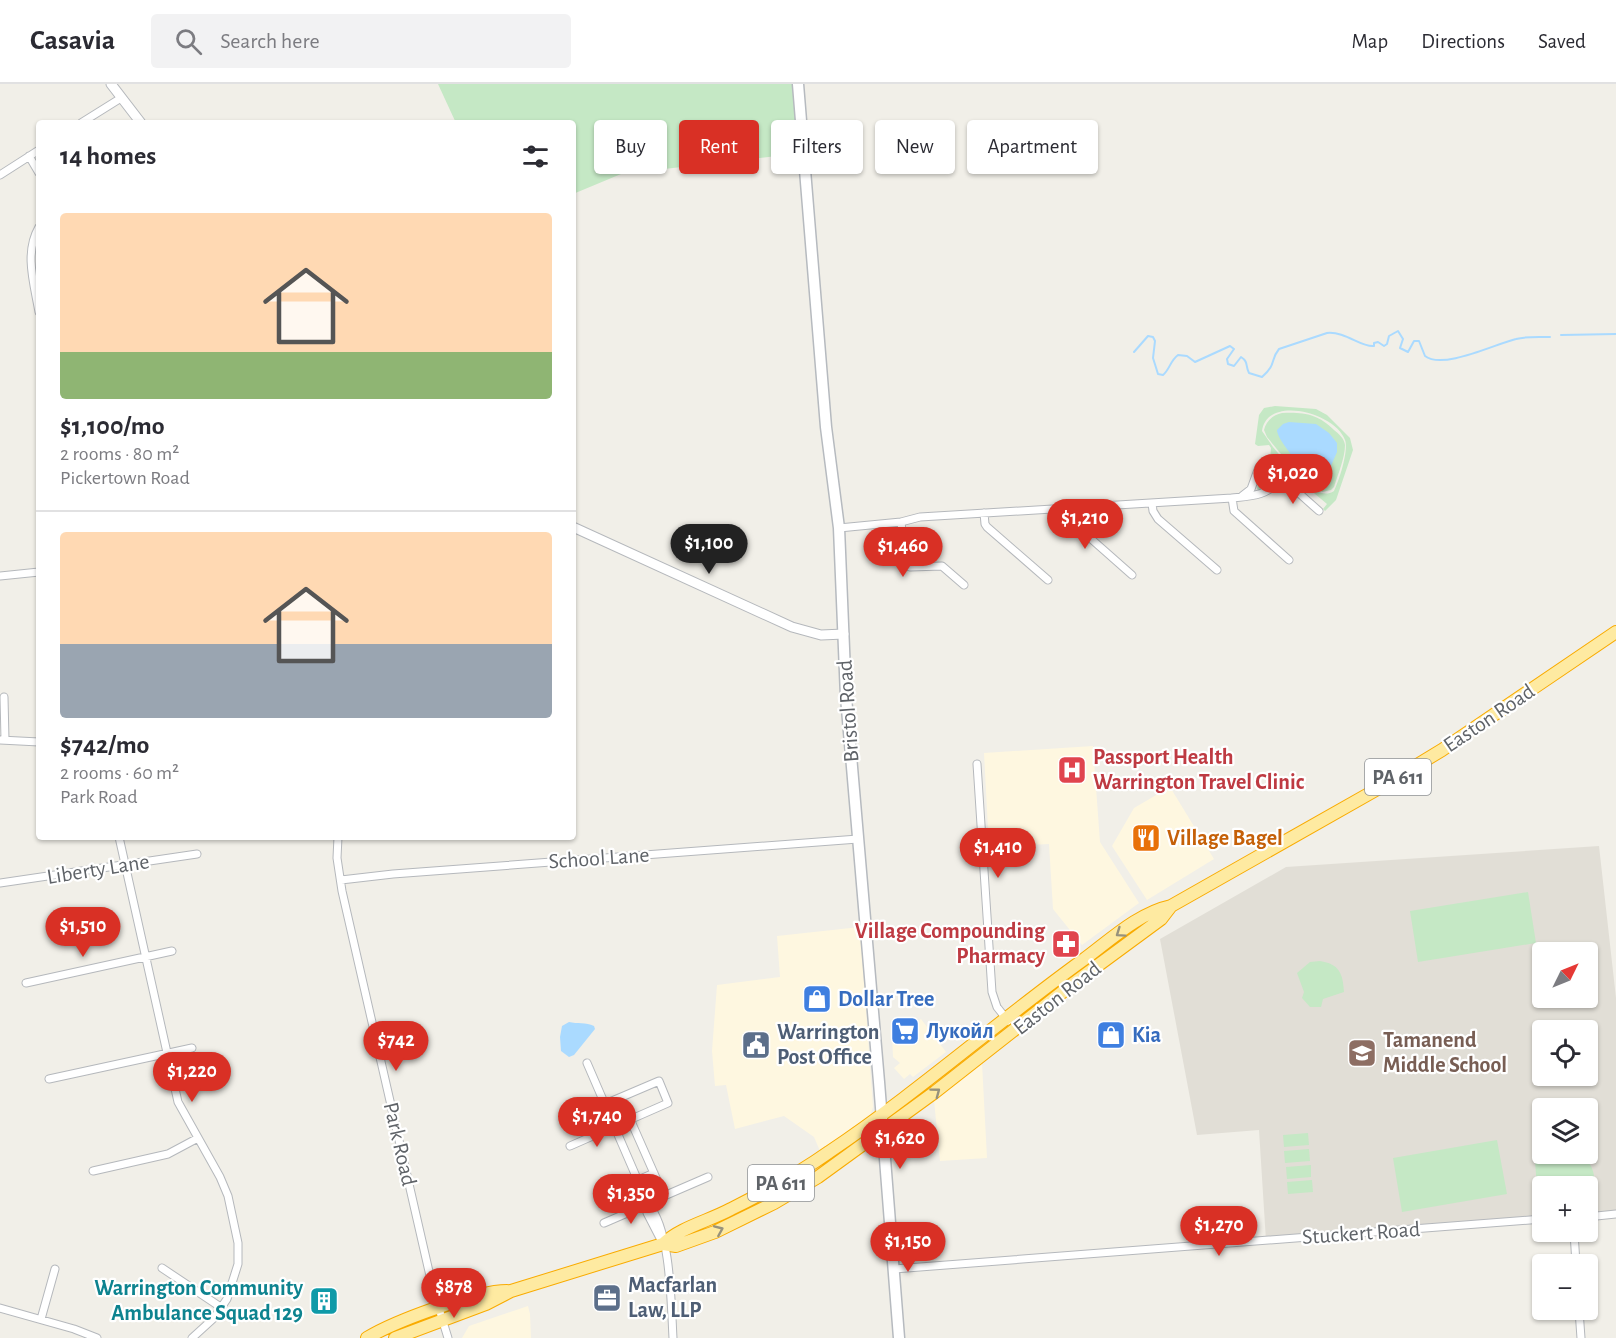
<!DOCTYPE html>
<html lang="en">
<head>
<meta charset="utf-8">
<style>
	body { margin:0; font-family:"Alegreya Sans",sans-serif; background:#f2f2f3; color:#2b2b33; height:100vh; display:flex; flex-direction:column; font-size:22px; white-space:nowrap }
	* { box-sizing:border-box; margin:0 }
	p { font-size:20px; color:#7c7c81 }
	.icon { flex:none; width:33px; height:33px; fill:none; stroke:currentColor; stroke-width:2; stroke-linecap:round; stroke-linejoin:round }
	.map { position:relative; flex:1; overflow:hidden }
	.sheet { position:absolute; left:36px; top:36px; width:540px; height:720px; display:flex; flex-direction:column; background:#fff; border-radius:6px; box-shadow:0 2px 4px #0004 }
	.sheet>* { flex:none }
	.hud { position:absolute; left:594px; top:36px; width:570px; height:54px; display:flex; gap:12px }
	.needle { width:39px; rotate:47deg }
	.buttons { position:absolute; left:1532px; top:858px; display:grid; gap:12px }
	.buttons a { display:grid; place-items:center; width:66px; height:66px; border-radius:6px; background:#fff; box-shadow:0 2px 4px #0004; font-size:30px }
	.price { position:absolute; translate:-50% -51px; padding:0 14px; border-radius:21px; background:#d93025; color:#fff; font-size:20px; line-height:39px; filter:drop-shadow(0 2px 3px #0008) }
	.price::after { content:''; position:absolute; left:50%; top:36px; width:18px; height:14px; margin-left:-9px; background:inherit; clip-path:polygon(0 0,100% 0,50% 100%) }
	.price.on { background:#222; color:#fff }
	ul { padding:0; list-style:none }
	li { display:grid; align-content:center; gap:12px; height:318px; padding:0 24px }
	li+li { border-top:2px solid #e1e1e2 }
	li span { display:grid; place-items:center; height:186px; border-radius:6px; color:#555 }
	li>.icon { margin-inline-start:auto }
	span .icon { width:108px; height:108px; fill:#fffc; stroke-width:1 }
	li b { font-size:26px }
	h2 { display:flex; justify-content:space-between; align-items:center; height:72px; padding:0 24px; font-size:26px }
	.pill { padding:0 21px; border-radius:6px; background:#fff; box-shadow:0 2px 4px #0004; font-size:21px; line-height:54px }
	.pill.on { background:#d93025; color:#fff }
	header { display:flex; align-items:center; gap:36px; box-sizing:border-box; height:84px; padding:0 30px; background:#fff; border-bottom:2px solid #e1e1e2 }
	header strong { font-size:28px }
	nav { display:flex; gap:33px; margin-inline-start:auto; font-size:21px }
	.search { width:420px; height:54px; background:#f2f2f3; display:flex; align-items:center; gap:15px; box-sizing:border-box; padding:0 21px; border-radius:6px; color:#7c7c81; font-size:22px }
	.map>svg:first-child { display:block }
	.commercial { fill:#fef7e0 }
	.education { fill:#e1ded6; fill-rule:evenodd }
	.green { fill:#c5e8c5 }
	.water { fill:#aadaff }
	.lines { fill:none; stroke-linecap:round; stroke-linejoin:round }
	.stream { stroke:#aadaff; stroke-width:2 }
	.minor-casing { stroke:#b5b8bc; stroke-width:9 }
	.tertiary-casing { stroke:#b5b8bc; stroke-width:11 }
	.secondary-casing { stroke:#b6babf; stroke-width:13 }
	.trunk-casing { stroke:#f9ab00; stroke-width:14 }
	.minor { stroke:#fff; stroke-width:7 }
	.tertiary { stroke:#fff; stroke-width:9 }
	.secondary { stroke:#fff; stroke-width:10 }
	.trunk { stroke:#feeaa1; stroke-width:12 }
	.oneway { stroke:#97927c }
	.labels { text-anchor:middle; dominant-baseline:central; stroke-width:4.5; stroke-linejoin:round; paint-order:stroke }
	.shield { fill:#fff; stroke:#8f9295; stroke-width:1.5 }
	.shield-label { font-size:21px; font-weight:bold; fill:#5f6368 }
	.street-label { font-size:22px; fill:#5f6368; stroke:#fff }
	.health-label { font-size:22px; font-weight:bold; fill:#be3a42; stroke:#fff; text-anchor:start }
	.food-label { font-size:22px; font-weight:bold; fill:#c56008; stroke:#fff; text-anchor:start }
	.shop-label { font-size:22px; font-weight:bold; fill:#366cbe; stroke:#fff; text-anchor:start }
	.service-label { font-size:22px; font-weight:bold; fill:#4e5e75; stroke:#fff; text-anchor:start }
	.education-label { font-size:22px; font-weight:bold; fill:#785e54; stroke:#fff; text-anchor:start }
	.culture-label { font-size:22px; font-weight:bold; fill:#0d838f; stroke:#fff; text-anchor:end }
</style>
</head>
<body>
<header>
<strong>Casavia</strong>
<div class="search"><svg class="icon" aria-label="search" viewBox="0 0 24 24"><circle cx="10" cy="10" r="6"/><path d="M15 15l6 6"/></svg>Search here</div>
<nav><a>Map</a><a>Directions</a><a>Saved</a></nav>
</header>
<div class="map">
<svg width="1616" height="1254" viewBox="0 0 1616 1254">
	<rect width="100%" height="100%" fill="#f1efe8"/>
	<!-- commercial -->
	<path class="commercial" d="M1093,662L1100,758L1139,819L1082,861L1053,825L1049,760L989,763L984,669Z
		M1170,703L1214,775L1147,816L1112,762L1134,724Z
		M860,843L873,1023L870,1032L820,1067L814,1053L784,1032L735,1045L726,1001L715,1002L712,967L717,901L780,893L777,852Z
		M921,935L946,968L913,993L910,990L904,995L894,984L900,979L893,973L892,949L905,939L909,944Z
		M982,979L987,1074L940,1077L934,1016Z
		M528,1222L530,1230L531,1254H462L469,1242Z"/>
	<!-- education -->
	<path class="education" d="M1599,762L1616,914V1130L1587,1132V1102H1542V1136L1266,1157L1259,1046L1197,1051L1160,855L1286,783ZM1542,868H1587V914H1542ZM1542,946H1587V992H1542ZM1542,1024H1587V1070H1542Z"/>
	<!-- green -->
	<path class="green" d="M438,0H798L803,69L621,90L573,110V39H456Z
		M1275,322L1316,325L1327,331L1350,354L1353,366L1336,416L1325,427L1323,425L1327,420L1296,394L1292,398L1290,397L1296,390C1306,399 1320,416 1334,407C1339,397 1349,366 1345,356C1336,329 1267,310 1262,347L1273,363L1293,387L1288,396L1282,382L1270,375L1271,364L1269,361L1258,362L1255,360L1259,331L1264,324Z
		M1282,329C1304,328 1318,330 1334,346C1339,350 1344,354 1345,361C1345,374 1338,390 1334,403L1331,406L1322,408L1290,381L1267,353L1264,346C1266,337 1273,331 1282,329Z
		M1267,384L1275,388L1276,394L1268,402L1259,406L1257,405L1261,388Z
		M1528,808L1536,859L1418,878L1410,827Z
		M1320,877C1339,880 1343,889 1344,908L1323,915L1321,923H1310L1302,914L1304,908L1297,889L1310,878Z
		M1308,1049L1309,1061L1284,1063L1283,1051Z
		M1497,1056L1507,1110L1402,1128L1393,1074Z
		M1542,1060V1070H1582C1596,1085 1596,1094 1592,1113L1587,1114V1102H1542V1118H1538L1534,1063Z
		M1309,1065L1310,1077L1285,1079L1284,1067Z
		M1311,1081V1093L1287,1095L1286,1083Z
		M1312,1096L1313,1108L1288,1110L1287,1098Z"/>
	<!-- water -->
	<path class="water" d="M1289,338L1316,340L1329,349L1337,359V368L1327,391C1321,393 1318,393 1312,391C1303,386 1277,356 1277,346L1283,340Z
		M569,938C577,940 586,938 594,942L595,945L574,971L569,973L561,967L560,953L562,942Z"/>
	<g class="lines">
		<!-- stream -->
		<path class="stream" d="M1561,251L1616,250
			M1134,268L1148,252L1153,253L1155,257L1153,274L1158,290L1163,291C1170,285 1170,277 1178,271L1187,272L1195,278L1230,262L1234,265L1227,275L1228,280L1234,282L1241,273C1249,278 1245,282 1249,289L1262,293C1277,280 1270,276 1279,265L1327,249C1345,247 1362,264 1374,262V259L1378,258L1384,262L1387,260L1389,252L1398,247L1403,255L1400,264L1408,268L1414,257H1419L1425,272C1443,286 1495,260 1516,255C1527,252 1539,253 1550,253"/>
		<!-- minor casing -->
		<g class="minor-casing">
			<path id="minor" d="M81,39L121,14
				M29,72L39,89
				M0,91L39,66
				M39,143C24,169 34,199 39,228
				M1280,396L1291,402L1319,427
				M1232,414L1234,427L1289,476
				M1152,419L1153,427L1158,435L1217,486
				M1067,424L1072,438L1132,491
				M984,429L985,440L987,443L1048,496
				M901,438L906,481L910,483L942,482L964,501
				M839,444L901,438L920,433L1232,414C1251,412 1267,412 1280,396L1277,385L1268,380L1259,383L1251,405L1242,412
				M0,492L39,488
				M4,613L5,656
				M0,656L39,658
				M977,680L992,908L997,923L1008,937
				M119,753L178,1018L220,1093L228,1112L238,1159V1180L227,1215L214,1234L192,1254
				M338,753L337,774L342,807L433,1205L448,1254
				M341,796L393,790L858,755
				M0,799L197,770
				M26,899L172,867
				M587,979L648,1120C671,1145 671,1220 673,1254
				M49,995L192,964
				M630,1035L664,1112L708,1093
				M570,1062L668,1019L659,997L605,1020
				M93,1087L168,1070L198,1054
				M638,1096L654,1089
				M648,1120L647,1129L662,1158
				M1587,1133L1616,1130
				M604,1139L648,1120
				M1574,1148L1576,1180
				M162,1184L222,1224
				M894,1185L1542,1135
				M0,1224L74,1245L97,1254
				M1579,1226L1581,1254
				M41,1235L55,1185"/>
		</g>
		<!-- tertiary casing -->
		<g class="tertiary-casing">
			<path id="tertiary" d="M111,0L141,39
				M573,443L792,543L821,551L844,550"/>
		</g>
		<!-- secondary casing -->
		<g class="secondary-casing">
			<path id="secondary" d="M798,0L826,343L839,444L846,613L879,998L899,1254"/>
		</g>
		<!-- trunk casing -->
		<g class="trunk-casing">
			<path id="trunk" d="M663,1160C681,1143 709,1137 731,1125C765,1108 798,1090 829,1068C917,1009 997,938 1083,876C1109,857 1138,829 1171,822L1381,703L1442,666L1616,548
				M367,1254C395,1237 476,1207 507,1207
				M395,1254L486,1220L511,1207L663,1160L676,1162L715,1148L774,1119L818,1093L935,1008L1074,899L1161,835L1171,822"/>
		</g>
		<!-- minor -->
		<use href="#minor" class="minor"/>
		<!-- tertiary -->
		<use href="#tertiary" class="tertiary"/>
		<!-- secondary -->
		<use href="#secondary" class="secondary"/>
		<!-- trunk -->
		<use href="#trunk" class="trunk"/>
	</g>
	<!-- one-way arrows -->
	<defs><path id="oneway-chevron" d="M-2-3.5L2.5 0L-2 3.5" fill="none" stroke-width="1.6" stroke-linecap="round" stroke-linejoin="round" transform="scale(1.5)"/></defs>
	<g class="oneway">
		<use href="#oneway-chevron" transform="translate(1120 849) rotate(145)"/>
		<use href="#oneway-chevron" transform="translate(936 1008) rotate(-37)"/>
		<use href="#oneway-chevron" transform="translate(719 1146) rotate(-23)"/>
	</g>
	<!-- icons -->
	<defs>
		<g id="hospital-square" transform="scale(1.5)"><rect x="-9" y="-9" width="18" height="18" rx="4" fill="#e0444e" stroke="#fff"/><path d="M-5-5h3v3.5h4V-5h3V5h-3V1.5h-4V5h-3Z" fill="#fff"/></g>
		<g id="restaurant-square" transform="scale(1.5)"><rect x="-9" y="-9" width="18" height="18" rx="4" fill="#e8710a" stroke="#fff"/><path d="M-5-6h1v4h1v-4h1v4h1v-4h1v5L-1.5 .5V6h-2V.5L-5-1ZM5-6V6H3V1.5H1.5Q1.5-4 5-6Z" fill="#fff"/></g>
		<g id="pharmacy-square" transform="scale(1.5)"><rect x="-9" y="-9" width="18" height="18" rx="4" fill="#e0444e" stroke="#fff"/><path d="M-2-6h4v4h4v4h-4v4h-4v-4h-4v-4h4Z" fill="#fff"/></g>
		<g id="shop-square" transform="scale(1.5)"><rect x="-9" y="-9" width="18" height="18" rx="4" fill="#3f7fe0" stroke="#fff"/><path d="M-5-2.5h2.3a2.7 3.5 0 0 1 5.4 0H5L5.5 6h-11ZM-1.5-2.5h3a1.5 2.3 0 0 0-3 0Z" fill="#fff"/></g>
		<g id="supermarket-square" transform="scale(1.5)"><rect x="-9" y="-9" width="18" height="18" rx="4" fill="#3f7fe0" stroke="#fff"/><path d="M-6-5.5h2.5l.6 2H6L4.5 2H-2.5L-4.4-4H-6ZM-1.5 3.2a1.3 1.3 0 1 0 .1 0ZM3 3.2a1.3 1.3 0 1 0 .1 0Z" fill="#fff"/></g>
		<g id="civic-square" transform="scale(1.5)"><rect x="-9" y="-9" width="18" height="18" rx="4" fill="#5c6f8a" stroke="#fff"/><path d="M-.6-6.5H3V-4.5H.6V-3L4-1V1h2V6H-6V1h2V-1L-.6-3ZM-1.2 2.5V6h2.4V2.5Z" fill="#fff"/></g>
		<g id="school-square" transform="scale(1.5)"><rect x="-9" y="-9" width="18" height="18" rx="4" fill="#8d6e63" stroke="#fff"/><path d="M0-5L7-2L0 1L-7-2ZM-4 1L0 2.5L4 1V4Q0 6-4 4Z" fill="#fff"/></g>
		<g id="office-square" transform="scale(1.5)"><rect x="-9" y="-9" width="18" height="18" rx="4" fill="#5c6f8a" stroke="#fff"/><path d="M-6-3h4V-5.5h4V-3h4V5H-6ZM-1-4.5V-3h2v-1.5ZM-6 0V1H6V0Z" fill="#fff"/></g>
		<g id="building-square" transform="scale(1.5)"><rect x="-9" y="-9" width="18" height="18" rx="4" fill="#0f9aa8" stroke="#fff"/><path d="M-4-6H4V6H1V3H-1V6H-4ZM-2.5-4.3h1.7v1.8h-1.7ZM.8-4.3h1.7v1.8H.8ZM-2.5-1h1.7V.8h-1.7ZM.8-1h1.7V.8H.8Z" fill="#fff"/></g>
	</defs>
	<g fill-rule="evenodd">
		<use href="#hospital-square" x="1072" y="686"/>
		<use href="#restaurant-square" x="1146" y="754"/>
		<use href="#pharmacy-square" x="1066" y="860"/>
		<use href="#shop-square" x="817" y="915"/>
		<use href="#supermarket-square" x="905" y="947"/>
		<use href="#shop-square" x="1111" y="951"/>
		<use href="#civic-square" x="756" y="961"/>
		<use href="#school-square" x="1362" y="969"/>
		<use href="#office-square" x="607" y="1214"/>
		<use href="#building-square" x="324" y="1217"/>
	</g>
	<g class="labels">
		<!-- shield labels -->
		<g class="shield">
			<rect x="1365" y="675" width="66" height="36" rx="4.5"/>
			<rect x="748" y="1081" width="66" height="36" rx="4.5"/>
		</g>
		<g class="shield-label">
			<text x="1398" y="693">PA 611</text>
			<text x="781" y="1099">PA 611</text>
		</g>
		<!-- street labels -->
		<g class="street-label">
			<text transform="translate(848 627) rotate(-94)">Bristol Road</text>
			<text transform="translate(1489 634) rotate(-34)">Easton Road</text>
			<text transform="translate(599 774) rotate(-4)">School Lane</text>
			<text transform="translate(98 785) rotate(-9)">Liberty Lane</text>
			<text transform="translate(1057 914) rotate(-38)">Easton Road</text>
			<text transform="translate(400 1060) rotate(77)">Park Road</text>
			<text transform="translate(1361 1149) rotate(-4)">Stuckert Road</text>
		</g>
		<!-- health labels -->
		<g class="health-label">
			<text x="1093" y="673">Passport Health<tspan x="1093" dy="25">Warrington Travel Clinic</tspan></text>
			<text x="1045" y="847" text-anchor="end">Village Compounding<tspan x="1045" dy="25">Pharmacy</tspan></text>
		</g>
		<!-- food labels -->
		<g class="food-label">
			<text x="1167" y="754">Village Bagel</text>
		</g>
		<!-- shop labels -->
		<g class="shop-label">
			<text x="838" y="915">Dollar Tree</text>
			<text x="926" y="947">Лукойл</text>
			<text x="1132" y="951">Kia</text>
		</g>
		<!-- service labels -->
		<g class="service-label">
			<text x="777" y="948">Warrington<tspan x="777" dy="25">Post Office</tspan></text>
			<text x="628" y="1201">Macfarlan<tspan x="628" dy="25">Law, LLP</tspan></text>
		</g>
		<!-- education labels -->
		<g class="education-label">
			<text x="1383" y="956">Tamanend<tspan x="1383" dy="25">Middle School</tspan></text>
		</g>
		<!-- culture labels -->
		<g class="culture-label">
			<text x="303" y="1204">Warrington Community<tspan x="303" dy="25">Ambulance Squad 129</tspan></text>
		</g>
	</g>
</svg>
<div class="buttons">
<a><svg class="needle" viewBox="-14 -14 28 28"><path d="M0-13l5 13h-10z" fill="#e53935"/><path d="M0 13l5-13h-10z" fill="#7c7c81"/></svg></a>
<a><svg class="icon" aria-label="locate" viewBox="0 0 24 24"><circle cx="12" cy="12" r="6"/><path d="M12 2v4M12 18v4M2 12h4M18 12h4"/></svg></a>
<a><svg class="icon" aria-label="layers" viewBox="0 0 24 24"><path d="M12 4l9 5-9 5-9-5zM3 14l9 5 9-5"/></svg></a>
<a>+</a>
<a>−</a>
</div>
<b class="price" style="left:1293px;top:421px">$1,020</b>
<b class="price" style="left:1085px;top:466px">$1,210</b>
<b class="price on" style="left:709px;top:491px">$1,100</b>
<b class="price" style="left:903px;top:494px">$1,460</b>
<b class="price" style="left:998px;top:795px">$1,410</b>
<b class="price" style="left:83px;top:874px">$1,510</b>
<b class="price" style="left:396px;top:988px">$742</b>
<b class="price" style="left:192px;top:1019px">$1,220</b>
<b class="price" style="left:597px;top:1064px">$1,740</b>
<b class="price" style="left:900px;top:1086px">$1,620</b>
<b class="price" style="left:631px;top:1141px">$1,350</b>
<b class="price" style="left:1219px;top:1173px">$1,270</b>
<b class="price" style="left:908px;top:1189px">$1,150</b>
<b class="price" style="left:454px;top:1235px">$878</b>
<div class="hud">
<a class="pill">Buy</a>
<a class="pill on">Rent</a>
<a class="pill">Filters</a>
<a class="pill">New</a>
<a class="pill">Apartment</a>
</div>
<section class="sheet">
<h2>14 homes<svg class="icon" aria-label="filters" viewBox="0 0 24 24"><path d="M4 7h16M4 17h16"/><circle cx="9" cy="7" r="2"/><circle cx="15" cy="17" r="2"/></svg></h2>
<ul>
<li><span style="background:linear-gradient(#ffd9b3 75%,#8fb573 0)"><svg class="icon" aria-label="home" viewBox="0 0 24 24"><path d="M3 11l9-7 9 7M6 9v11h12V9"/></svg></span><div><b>$1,100/mo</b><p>2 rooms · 80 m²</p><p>Pickertown Road</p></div></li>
<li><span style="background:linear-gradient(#ffd9b3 60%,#9aa5b1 0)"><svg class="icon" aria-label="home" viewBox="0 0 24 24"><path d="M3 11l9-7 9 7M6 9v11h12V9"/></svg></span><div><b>$742/mo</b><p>2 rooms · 60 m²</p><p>Park Road</p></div></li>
</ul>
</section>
</div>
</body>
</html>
